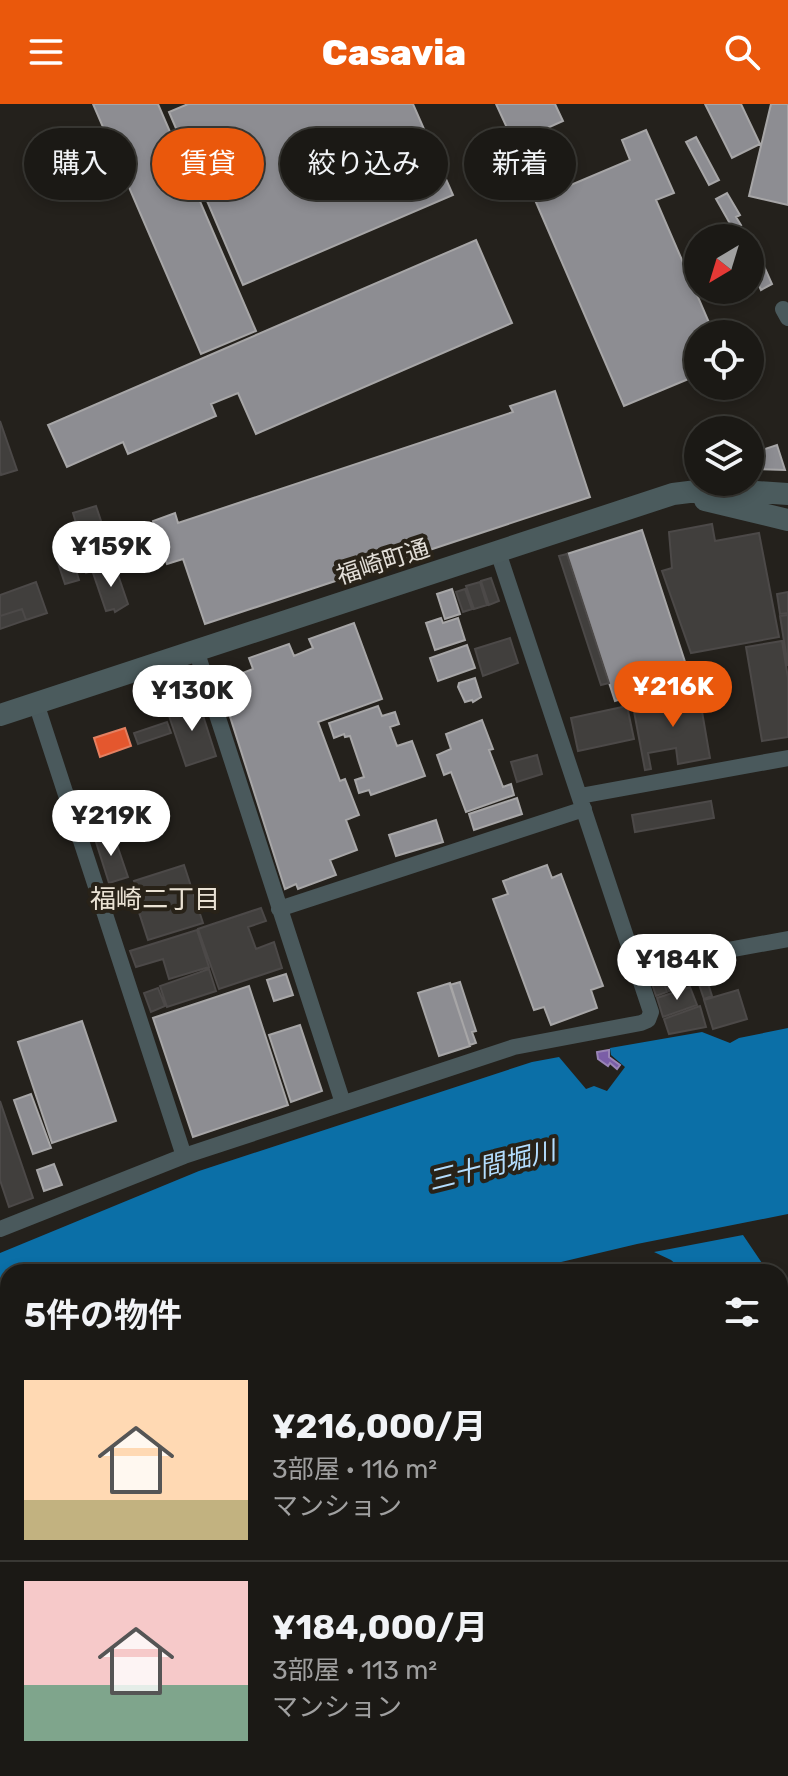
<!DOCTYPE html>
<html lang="ja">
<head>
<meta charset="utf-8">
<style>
	body { margin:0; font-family:Rubik,"Noto Sans JP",sans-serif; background:#282622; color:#f1f3f6; height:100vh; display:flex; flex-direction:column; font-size:30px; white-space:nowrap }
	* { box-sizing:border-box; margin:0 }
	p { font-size:26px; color:#a0a0a0 }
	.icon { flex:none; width:44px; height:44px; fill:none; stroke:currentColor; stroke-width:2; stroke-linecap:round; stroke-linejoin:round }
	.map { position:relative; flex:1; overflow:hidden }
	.drawer { position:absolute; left:0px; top:1160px; width:788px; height:512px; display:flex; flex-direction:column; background:#1b1915; border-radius:24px 24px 0 0; box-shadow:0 4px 12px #0003,0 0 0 2px #393834 }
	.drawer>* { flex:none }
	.banner { position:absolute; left:24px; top:24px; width:740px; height:72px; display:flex; gap:16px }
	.needle { width:52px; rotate:218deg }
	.buttons { position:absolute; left:684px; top:120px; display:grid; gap:16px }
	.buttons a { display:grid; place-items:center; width:80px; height:80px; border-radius:50%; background:#1b1915; box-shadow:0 4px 12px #0003,0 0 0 2px #393834; font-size:40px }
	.price { position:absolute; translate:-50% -68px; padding:0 18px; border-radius:28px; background:#fff; color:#222; font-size:26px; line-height:52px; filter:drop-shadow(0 2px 4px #0008) }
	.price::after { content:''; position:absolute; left:50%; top:48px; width:24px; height:18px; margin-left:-12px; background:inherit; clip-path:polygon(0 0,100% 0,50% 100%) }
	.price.selected { background:#ea580c; color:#fff }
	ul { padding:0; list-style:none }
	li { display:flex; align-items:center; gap:24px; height:200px; padding:0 24px }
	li+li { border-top:2px solid #393834 }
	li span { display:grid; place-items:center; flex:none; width:224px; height:160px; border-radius:0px; color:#555 }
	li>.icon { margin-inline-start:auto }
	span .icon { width:96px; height:96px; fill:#fffc; stroke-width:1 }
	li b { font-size:34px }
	h2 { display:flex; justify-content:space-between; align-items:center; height:96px; padding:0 24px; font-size:34px }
	.pill { padding:0 28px; border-radius:36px; background:#1b1915; box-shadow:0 4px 12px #0003,0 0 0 2px #393834; font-size:28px; line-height:72px }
	.pill.selected { background:#ea580c; color:#fff }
	header { display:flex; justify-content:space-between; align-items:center; height:104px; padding:0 24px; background:#ea580c; color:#fff; font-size:36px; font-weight:800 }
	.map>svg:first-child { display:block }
	.water { fill:#0b6fa7 }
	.homes { fill:#f2c14e; stroke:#eeca78; stroke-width:2 }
	.shops { fill:#e4572e; stroke:#e48061; stroke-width:2 }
	.offices { fill:#7b5ea7; stroke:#9a85b6; stroke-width:2 }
	.schools { fill:#3f88c5; stroke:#70a2cb; stroke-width:2 }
	.industry { fill:#8d8d92; stroke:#a7a6a7; stroke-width:2 }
	.building { fill:#413f3d; stroke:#4c4948; stroke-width:2 }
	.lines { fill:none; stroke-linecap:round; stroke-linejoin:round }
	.street { stroke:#4a595c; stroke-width:16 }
	.secondary { stroke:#4b5b5d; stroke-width:22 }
	.labels { text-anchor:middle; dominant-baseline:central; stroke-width:8; stroke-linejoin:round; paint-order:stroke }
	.street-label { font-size:24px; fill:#e3dfd9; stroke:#282218 }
	.neighbourhood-label { font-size:26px; fill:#eae2d4; stroke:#282218 }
	.water-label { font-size:26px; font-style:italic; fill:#b4deff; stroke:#282218 }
</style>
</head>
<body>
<header><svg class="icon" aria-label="menu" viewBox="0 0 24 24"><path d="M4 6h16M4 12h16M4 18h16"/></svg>Casavia<svg class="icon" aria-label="search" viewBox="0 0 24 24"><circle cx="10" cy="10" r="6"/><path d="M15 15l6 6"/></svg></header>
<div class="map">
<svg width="788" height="1672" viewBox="0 0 788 1672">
	<rect width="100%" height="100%" fill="#24211c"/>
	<!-- water -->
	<path class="water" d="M788,924V1110L637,1140L519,1168H8V1355L0,1358V1149L199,1067L532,958L559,953L586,985L594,982L607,987L625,963L611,951L610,944L702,928L730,939L739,934Z
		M743,1131L768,1168H685L671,1156L654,1148Z
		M780,1186L788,1197V1301L780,1290Z"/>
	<!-- homes -->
	<path class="homes" d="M780,1444L788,1457V1496L782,1499L780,1496Z
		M297,1664H332L321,1672H302Z
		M412,1664H441L446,1672H417Z"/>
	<!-- shops -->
	<path class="shops" d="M125,624L131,642L100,653L94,634Z"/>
	<!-- offices -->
	<path class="offices" d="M609,946V953L620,961L617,965L610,959L608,962L598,955L597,948Z"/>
	<!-- schools -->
	<path class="schools" d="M8,1372V1414L0,1393V1375Z"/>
	<!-- industry -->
	<path class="industry" d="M93,0H158L256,227L201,250Z
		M188,0H413L453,91L243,181L169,8Z
		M496,0H555L563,17L514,39Z
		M705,0H741L760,40L732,54Z
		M771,0H788V101L749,92Z
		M646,26L674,89L656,96L714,230H698V271L624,302L535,96L630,56L622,36Z
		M696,33L719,76L709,81L686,38Z
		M727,89L740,111L736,113L741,121L733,125L716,95Z
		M751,133L772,180L761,186L750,162Z
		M476,136L512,219L256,330L238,289L211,300L216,312L128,350L123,338L67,363L48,321Z
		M555,287L590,393L205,520L183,455L167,460L153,417L175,409L178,419L513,308L510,302Z
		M777,341L785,366L754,365L750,350Z
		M642,426L690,573L615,597L567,450Z
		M452,485L460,510L445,515L437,490Z
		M441,514L443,519L458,514L465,536L435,546L426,519Z
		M354,519L382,595L318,618L340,677L345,675L359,711L346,716L357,746L330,756L336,771L298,785L296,780L285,785L219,578L253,565L249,554L289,540L294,552L313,544L309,535Z
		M467,541L475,564L438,577L430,554Z
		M475,574L481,593L473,598L472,596L465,598L458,583L459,579Z
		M378,602L382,612L395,608L399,620L390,623L397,642L412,637L425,672L371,691L369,686L359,689L355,676L364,673L350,632L345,633L344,630L334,634L329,619Z
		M482,616L493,645L489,646L503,683L511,680L514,691L466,708L451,668L444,671L437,651L451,645L446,630Z
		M517,694L522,710L474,726L469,710Z
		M436,716L443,738L396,752L389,731Z
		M547,761L552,774L561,770L603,882L591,886L597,904L551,921L544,903L534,906L493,795L508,790L503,777Z
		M286,870L293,891L274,897L267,876Z
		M460,878L476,927L472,928L476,939L470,941L450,881Z
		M450,879L470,942L439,952L418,889Z
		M249,882L288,1001L193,1033L153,914Z
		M82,917L116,1017L52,1039L18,938Z
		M300,921L322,987L291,998L269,931Z
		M31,990L51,1044L33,1050L14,996Z
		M54,1060L62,1081L44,1087L37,1066Z"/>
	<!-- building -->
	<path class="building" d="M0,317L17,366L1,371L0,367Z
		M96,402L115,459L86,469L70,421L76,419L73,409Z
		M712,420L715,437L759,429L779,533L691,549L662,467L672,464L669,428Z
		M68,439L79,476L65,480L53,444Z
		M567,450L609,579L601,581L559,452Z
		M115,462L128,500L115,508L114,505L106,507L93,469Z
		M491,474L499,497L489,501L481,477Z
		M36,478L47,509L26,516L22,505L0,512V491Z
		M480,478L487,501L474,505L466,482Z
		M465,485L472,505L463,508L456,488Z
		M788,488V509L780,510L777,490Z
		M22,505L26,516L0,525V512Z
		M788,511V562L780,512Z
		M510,534L518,559L483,572L475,545Z
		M782,537L788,574V633L762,637L746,543Z
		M699,590L710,654L678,660L676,644L648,649L651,665L645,666L633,602Z
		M198,596L216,652L186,662L167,606Z
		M627,602L634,635L578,647L571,614Z
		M167,618L171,629L138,640L134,629Z
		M537,651L542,670L517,678L511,658Z
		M711,697L714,714L635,728L632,711Z
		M113,729L128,773L109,779L95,735Z
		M184,761L203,819L148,836L133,790L138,789L134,777Z
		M261,804L266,817L248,823L256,845L274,838L282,864L219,885L198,825Z
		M197,826L209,863L169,875L163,855L136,863L130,847Z
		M684,861L690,880L682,883L676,864Z
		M674,863L681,883L669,887L662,867Z
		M659,864L667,888L656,892L649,871Z
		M703,864L712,892L704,895L694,866Z
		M209,865L216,887L167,903L160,882Z
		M690,883L697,901L663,913L657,894Z
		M158,884L165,902L151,908L144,889Z
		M738,886L747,915L713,925L704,896Z
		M700,902L706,923L669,930L664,915Z
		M0,997L33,1094L9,1103L0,1076Z
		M8,1438V1506L0,1485V1441Z
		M483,1664H525L529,1671L540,1664H570L573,1669L569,1672H522L517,1664L505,1672H491Z"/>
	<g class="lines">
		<!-- street -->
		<path class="street" d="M783,205L788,214
			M196,546L343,999
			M36,599L184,1052
			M580,692L788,654
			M279,805L584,705
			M636,863L788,835
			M0,1125L184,1052L514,943L641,919L648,916L651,908L636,863L498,448
			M780,1355L788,1350
			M780,1405L788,1417
			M0,1532L8,1529
			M780,1649L788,1645
			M258,1664L262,1672
			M468,1664L473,1672
			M145,1672L163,1664
			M738,1672L753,1664"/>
		<!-- secondary -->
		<path class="secondary" d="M705,396L788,416
			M0,611L673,390L713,385L788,390
			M780,1561L788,1556
			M652,1664L657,1672
			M606,1672L619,1664"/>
	</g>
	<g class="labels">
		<!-- street labels -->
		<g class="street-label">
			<text transform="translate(383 458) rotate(-18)">福崎町通</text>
		</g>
		<!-- neighbourhood labels -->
		<g class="neighbourhood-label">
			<text x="155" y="795">福崎二丁目</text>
		</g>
		<!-- water labels -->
		<g class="water-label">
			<text transform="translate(492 1062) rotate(-14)">三十間堀川</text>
		</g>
	</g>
</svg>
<div class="buttons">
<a><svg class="needle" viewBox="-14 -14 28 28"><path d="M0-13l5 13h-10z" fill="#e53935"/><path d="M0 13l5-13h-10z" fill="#a0a0a0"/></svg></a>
<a><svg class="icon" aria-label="locate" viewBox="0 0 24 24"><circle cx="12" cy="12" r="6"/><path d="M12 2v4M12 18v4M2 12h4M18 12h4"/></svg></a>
<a><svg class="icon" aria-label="layers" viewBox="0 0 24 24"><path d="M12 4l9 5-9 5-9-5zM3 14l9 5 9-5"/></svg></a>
</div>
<b class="price" style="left:111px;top:485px">¥159K</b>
<b class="price selected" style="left:673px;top:625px">¥216K</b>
<b class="price" style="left:192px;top:629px">¥130K</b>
<b class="price" style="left:111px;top:754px">¥219K</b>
<b class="price" style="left:677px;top:898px">¥184K</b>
<div class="banner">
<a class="pill">購入</a>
<a class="pill selected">賃貸</a>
<a class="pill">絞り込み</a>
<a class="pill">新着</a>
</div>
<section class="drawer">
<h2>5件の物件<svg class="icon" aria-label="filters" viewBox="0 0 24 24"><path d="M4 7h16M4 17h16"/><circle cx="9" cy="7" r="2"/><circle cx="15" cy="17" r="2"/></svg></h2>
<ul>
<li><span style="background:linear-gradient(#ffd9b3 75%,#c2b280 0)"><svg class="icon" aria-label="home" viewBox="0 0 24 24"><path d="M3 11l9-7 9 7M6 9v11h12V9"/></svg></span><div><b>¥216,000/月</b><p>3部屋 · 116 m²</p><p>マンション</p></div></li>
<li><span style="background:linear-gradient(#f6c9c9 65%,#7fa58c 0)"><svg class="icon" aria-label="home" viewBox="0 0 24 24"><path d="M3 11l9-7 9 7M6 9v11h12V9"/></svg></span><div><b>¥184,000/月</b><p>3部屋 · 113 m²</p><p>マンション</p></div></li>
</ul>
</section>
</div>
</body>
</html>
